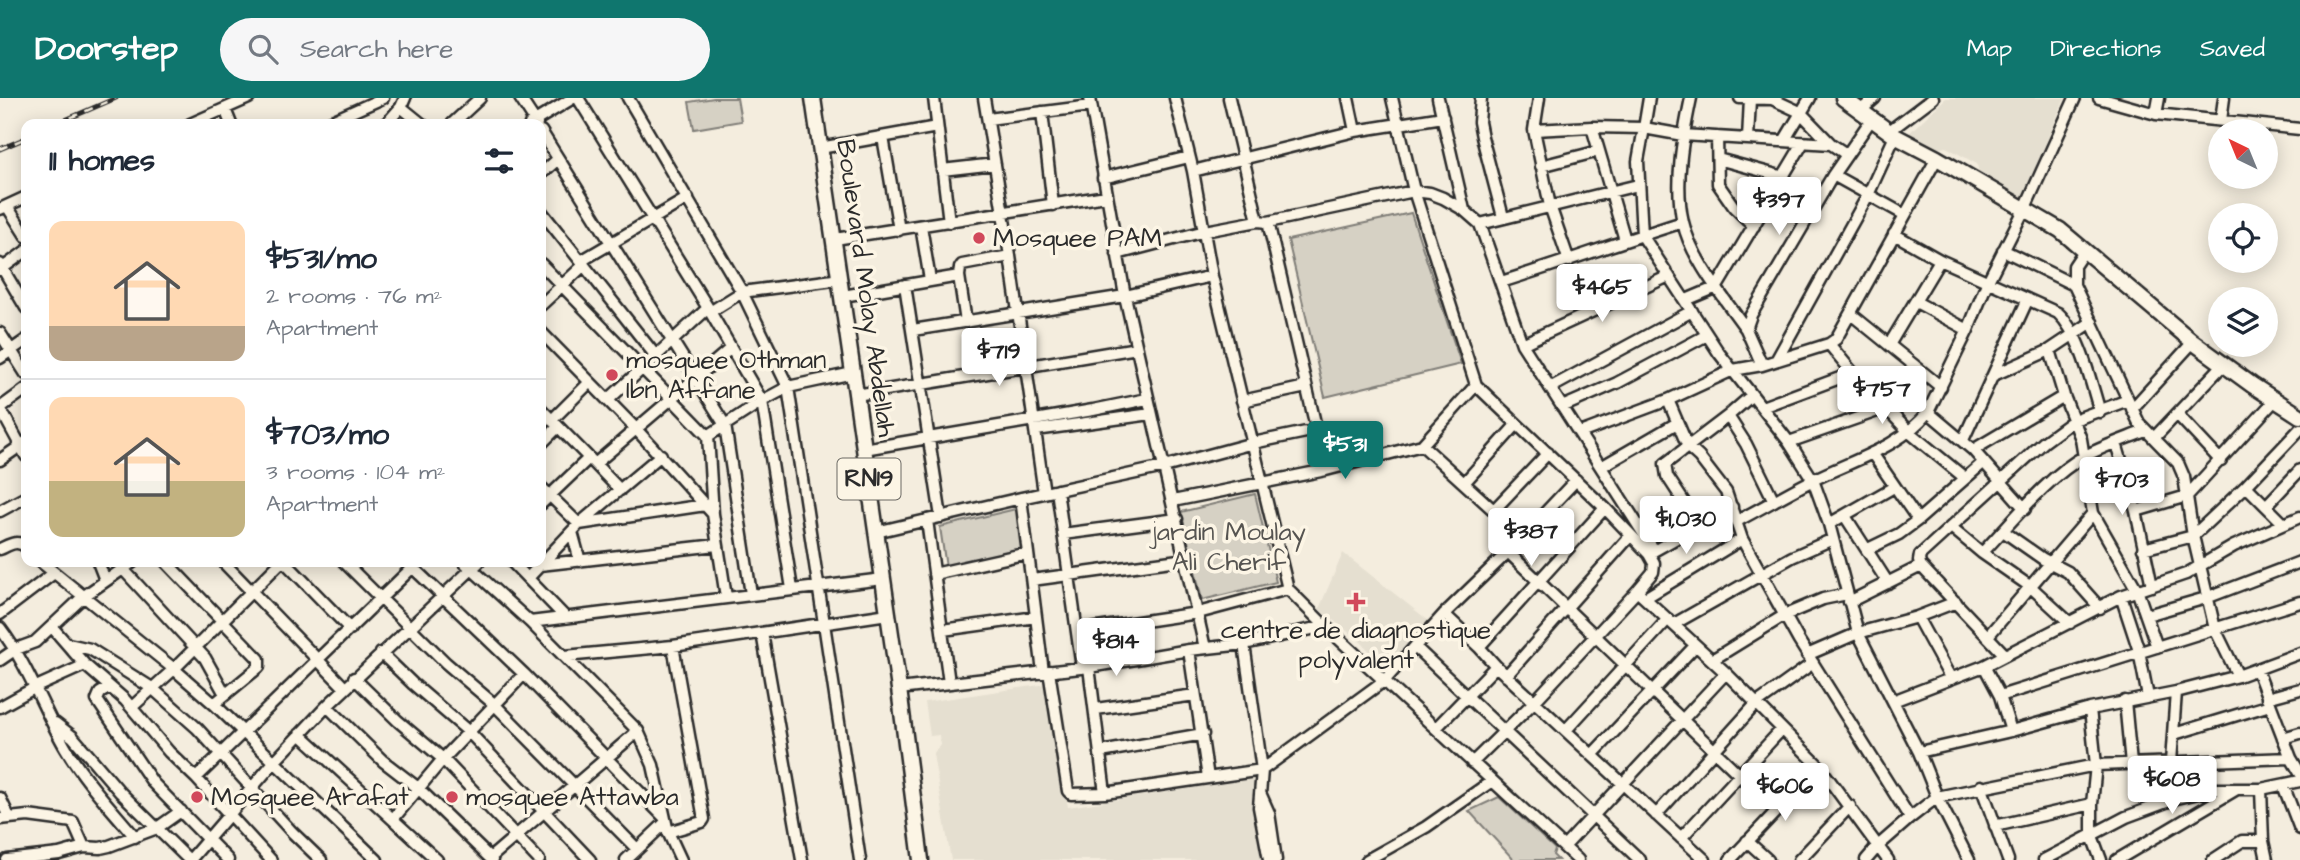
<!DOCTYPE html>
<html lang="en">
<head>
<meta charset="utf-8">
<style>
	body { margin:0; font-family:"Architects Daughter",sans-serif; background:#f6f6f7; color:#1f2937; height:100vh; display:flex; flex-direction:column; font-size:26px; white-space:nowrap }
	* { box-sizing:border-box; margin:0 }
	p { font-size:23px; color:#747a83 }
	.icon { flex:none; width:38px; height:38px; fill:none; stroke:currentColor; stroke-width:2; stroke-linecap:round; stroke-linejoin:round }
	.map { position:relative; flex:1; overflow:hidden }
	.panel { position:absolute; left:21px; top:21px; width:525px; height:448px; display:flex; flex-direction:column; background:#fff; border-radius:14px; box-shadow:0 4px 18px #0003 }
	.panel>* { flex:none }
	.needle { width:46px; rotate:317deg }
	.buttons { position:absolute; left:2208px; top:21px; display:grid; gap:14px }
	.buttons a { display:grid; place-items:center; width:70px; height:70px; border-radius:50%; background:#fff; box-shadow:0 4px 18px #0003; font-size:35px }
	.price { position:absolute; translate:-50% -60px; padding:0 16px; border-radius:7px; background:#fff; color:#222; font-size:23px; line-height:46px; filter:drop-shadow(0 2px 4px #0008) }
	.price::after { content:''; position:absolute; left:50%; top:42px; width:21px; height:16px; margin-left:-10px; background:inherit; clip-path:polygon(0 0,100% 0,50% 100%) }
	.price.selected { background:#0f766e; color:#fff }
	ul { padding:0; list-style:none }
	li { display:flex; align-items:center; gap:21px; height:175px; padding:0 28px }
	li+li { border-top:2px solid #e0e1e3 }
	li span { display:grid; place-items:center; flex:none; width:196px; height:140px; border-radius:14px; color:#555 }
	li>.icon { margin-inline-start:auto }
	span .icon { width:84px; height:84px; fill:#fffc; stroke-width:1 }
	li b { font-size:30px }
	h2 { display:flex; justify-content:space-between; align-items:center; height:84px; padding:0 28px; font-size:30px }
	header { display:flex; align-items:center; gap:42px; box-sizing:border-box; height:98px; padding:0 35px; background:#0f766e; color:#fff }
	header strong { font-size:33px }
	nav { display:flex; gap:38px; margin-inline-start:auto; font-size:24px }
	.search { width:490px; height:63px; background:#f6f6f7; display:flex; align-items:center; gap:18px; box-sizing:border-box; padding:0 24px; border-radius:38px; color:#747a83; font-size:26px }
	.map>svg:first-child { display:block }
	.built { fill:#e5dfd0 }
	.green { fill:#d6d1c4; stroke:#807e78; stroke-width:2 }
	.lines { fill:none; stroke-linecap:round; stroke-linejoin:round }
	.street-casing { stroke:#2b2b2b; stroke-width:15 }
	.secondary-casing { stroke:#2b2b2b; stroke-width:19 }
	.primary-casing { stroke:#2b2b2b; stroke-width:19 }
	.street { stroke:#fcf5e5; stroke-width:10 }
	.secondary { stroke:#fcf5e5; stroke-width:14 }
	.primary { stroke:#fcf5e5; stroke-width:14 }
	.rail-casing { stroke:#2b2b2b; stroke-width:5 }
	.rail { stroke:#fcf5e5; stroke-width:2.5; stroke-dasharray:8; stroke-linecap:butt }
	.poi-dot { fill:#d1495b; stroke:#fcf5e5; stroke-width:2.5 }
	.labels { text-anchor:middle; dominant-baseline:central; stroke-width:7; stroke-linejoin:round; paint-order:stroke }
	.shield { fill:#fcf5e5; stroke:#6a6863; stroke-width:2 }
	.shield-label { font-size:24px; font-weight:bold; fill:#2b2b2b }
	.poi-label { font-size:26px; fill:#2b2b2b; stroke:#fcf5e5; text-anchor:start }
	.street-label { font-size:26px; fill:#2b2b2b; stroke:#fcf5e5 }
	.park-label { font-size:26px; fill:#565451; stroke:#fcf5e5 }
</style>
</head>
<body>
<header>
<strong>Doorstep</strong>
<div class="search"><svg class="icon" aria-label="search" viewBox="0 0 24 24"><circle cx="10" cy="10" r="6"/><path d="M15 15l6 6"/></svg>Search here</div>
<nav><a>Map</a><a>Directions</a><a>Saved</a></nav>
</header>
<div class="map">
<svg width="2300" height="762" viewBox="0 0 2300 762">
	<rect width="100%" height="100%" fill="#f4edde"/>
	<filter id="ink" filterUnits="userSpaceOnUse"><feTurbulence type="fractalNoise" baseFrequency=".0143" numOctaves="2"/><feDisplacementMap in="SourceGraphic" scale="14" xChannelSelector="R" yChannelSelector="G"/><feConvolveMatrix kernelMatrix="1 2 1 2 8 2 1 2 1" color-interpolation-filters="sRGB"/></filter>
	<g filter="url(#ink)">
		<!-- built -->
		<path class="built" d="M1946,0H2065L2022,100L1979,75L1977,66L1946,49L1936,51L1921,43L1918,47L1904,40Z
			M1343,455L1429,523L1390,575L1361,544L1319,511Z
			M1047,586L1068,709L1253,681L1267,762H951L933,656L940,647L939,637L930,638L925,604Z"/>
		<!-- green -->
		<path class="green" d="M714,0H737L741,23L694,31L689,4Z
			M1411,115L1461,266L1325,299L1288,142Z
			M1255,396L1276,484L1202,502L1181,414Z
			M1020,410L1027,462L947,476L940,429Z
			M1499,699L1555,751L1553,757L1558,762H1514L1469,713Z"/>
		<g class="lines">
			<!-- street casing -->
			<g class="street-casing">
				<path id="street" d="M520,0L537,26
					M578,0L708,210L762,303L792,491
					M628,0L742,194L788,289L860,762
					M934,0L949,124
					M984,0L1010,158L1044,395
					M1090,0L1125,198L1205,550
					M1175,0L1193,73L1212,178L1288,491L1325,528L1578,762
					M1229,0L1258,123
					M1348,0L1355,33
					M1392,0L1414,93L1476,287L1605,410L1649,456L1654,465L1653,474L1637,493L1726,575L1819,668L1888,762
					M1438,0L1464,112
					M1481,0L1479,24L1482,39L1503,119
					M1539,0L1534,32L1550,108L1569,163
					M1649,0L1644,30L1683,37L1831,46
					M1691,0C1683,38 1674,86 1683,124C1691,161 1725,201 1746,231
					M1740,0L1772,1
					M1770,0L1800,14L1831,46L1846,56
					M2099,0L2156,16L2300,31
					M401,9L422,26
					M225,11L231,26
					M1860,13L1875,0
					M1042,14L1053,107
					M2156,16L2159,0
					M988,21L1091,8
					M2221,22L2224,0
					M190,26L249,0
					M325,26L383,0
					M386,26L401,9L405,0
					M452,26L480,0
					M530,26L573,0
					M1592,29L1625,142
					M1534,32L1592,29L1644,30L1638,63L1642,137L1719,255L1789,344L1813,382L1829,426L1858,535L1919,654L1937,699L1969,762
					M541,33L725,327L751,496
					M1888,34L1933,0
					M883,39L899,132
					M1717,39L1718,86L1734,109L1754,128
					M1748,41L1750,1
					M1784,43L1810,0
					M820,50L937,29
					M1718,61L1784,79
					M1541,68L1599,53
					M942,72L995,66
					M1193,73L1355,33L1443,19
					M541,76L558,61
					M1833,77L1905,117
					M1103,80L1189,59
					M7,108L26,138
					M0,111L26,99
					M541,113L655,257
					M1268,124L1414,93L1430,95L1443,100L1464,112L1480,126L1522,246L1654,452
					M1480,126L1638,87
					M921,128L930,182
					M1894,136L1940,162L2058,215C2080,235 2091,285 2100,314
					M835,141L1106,98
					M2003,152L2074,187
					M2084,153L2074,168V187L2139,325L2178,365L2184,379L2193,438L2215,531L2238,578
					M1117,156L1205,133L1258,123L1268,124L1326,372
					M581,163L688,100
					M0,166L26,210
					M541,166L708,338L713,416L726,499
					M0,172L26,153
					M959,178L966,224
					M1501,184C1562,165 1622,143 1683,124
					M905,187L941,419
					M843,198L959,178L960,170L962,167L1010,158
					M1686,202L1717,189L1803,45
					M1916,204L1968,232
					M541,207L584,167
					M710,214L742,194L841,181
					M1851,216L1941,289
					M913,232L1125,198L1212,178
					M541,234L636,331L713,416
					M0,235L26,276
					M1522,246L1669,178
					M1829,246L1853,275L1909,334L1965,380
					M1889,247L1940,162
					M2050,252L2064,298L2081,341L2093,415L2137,492L2157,549
					M0,260L26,242
					M1777,261L1868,97L1895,38
					M1762,267L1746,231L1751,217L1833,77L1871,22
					M1994,277L2050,252L2092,224
					M1550,290L1692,213
					M856,297L1137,250
					M608,302L708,210
					M1668,302L1688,349L1699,359L1726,394L1742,441L1799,543L1910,720
					M1242,303L1306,289
					M1562,309L1617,285L1707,237
					M1762,309L1853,275
					M0,310L26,358
					M0,310L26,291
					M541,311L595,366L731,250
					M2132,311L2193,244
					M1928,314L1973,352L2025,411
					M2177,316L2221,363
					M1728,318L1746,346L1774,403
					M552,322L590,284
					M1036,332L1151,316
					M1580,335L1668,302L1733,272L1762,267L1829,246L1836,241L1937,60
					M708,338L762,303L788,289L853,275
					M2154,340L2224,266
					M1963,342L2027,203
					M1789,344L1886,310
					M2116,345L2136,413L2152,488
					M541,346L558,329
					M1422,347L1523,439
					M864,351L1093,312L1147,301
					M1973,352L2064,298
					M1872,355L1918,422
					M0,362L26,344
					M595,366L620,392
					M1601,369L1677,325
					M1464,385L1517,326
					M2246,388L2284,426
					M541,389L579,426L705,407
					M1057,392L1082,570
					M1021,400L1043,574
					M1173,403L1326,372L1422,347L1476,287
					M541,406L589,360
					M2266,408L2300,372
					M1494,412L1548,355
					M0,413L26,399
					M2136,413L2187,398L2275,302
					M1845,418L1888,485
					M927,422L949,585
					M1737,423C1762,410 1787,395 1813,382C1852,362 1900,350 1928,314L1968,232L1987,185L2025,110L2075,0
					M1829,426L1894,389
					M1699,427L1667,378L1665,366L1728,318L1752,297
					M1951,429L1982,455L2031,489L2070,525
					M2003,433L2043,461L2068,474L2100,510
					M572,434L580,463
					M876,434L1021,400L1164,369L1253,345L1316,332
					M1063,436L1177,421
					M0,451C9,447 17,441 26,449
					M1868,451L1899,436L1918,422L1984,364
					M2143,451L2193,438L2246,388L2300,331
					M1508,454L1776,712
					M1650,455L1732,409
					M1982,455C2011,425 2049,377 2085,358C2104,348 2125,341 2145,333
					M41,464L174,571L214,606L377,762
					M98,464L105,482
					M166,464L259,561V569L214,606
					M223,464L345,590
					M285,464L350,531
					M344,464L446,565L494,606L637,751
					M407,464L524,576L664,719
					M464,464L530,524L638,633L653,667L668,734L681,762
					M512,464L565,519
					M540,467L717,447
					M122,470L205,560L225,596
					M934,476L1028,455
					M528,480L579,426L661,357
					M1032,482L1186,461
					M2121,498L2139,553L2148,599
					M1645,500L1742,441
					M1849,504L1921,468
					M0,516L54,475
					M1444,516L1479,549L1496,568L1705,762
					M2147,517L2206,500L2300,464
					M1917,519L1951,581
					M530,524L883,481
					M1674,526L1792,459L1833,441
					M52,529L85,567L125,602L169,654L196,680L271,762
					M0,530C28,567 42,609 65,649C84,682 111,710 135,739
					M943,532L1036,519
					M1077,533L1198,515L1288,491
					M762,535L802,762
					M1988,538L2093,415
					M68,546L90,551L152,590L197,630L292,734L321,762
					M1244,546L1262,672L1259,709L1269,762
					M1415,549L1640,762
					M1479,549L1605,410
					M1189,552L1208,680
					M381,555L413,586L469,634L590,762
					M1807,557L1858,535L1917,519L1956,504
					M2005,557L1921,468L1919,463L1920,457L2044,344L2074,322L2128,302
					M565,558L673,548L888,516
					M0,562L16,551L35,544L84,498L133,464
					M1712,562L1785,517L1823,501L1847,496
					M1984,568L2000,598L2011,633
					M1089,569L1105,695
					M2257,572L2291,660L2300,675
					M1049,573L1068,693L1071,696L1105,695L1262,672L1385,582L1444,516L1508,454L1576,382
					M1506,578L1631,437
					M354,580L398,623L443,661L539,762
					M110,589L100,595L97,602L153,685L228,762
					M899,591L1089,569L1189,552L1244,546L1325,528
					M2000,598L2300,504
					M2267,600L2300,591
					M1893,603L1984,568L2121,498L2186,476L2234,448L2300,419
					M2125,603L2131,666
					M327,608L383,663L418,690L492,762
					M0,609L36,589L85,567
					M132,609L174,571L281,464
					M1096,611L1195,597
					M2090,611L2096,667L2092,706V738L2101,762
					M55,625L73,639L120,694L189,762
					M1436,630L1496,568
					M1566,632L1668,521
					M300,636L437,762
					M2174,636L2270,607
					M2283,640L2300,635
					M1101,654L1203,636
					M1919,654L2011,633L2090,611L2176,594L2238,578L2300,555
					M1592,657L1695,548
					M2171,664L2176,594
					M1472,665L1534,604L1637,493
					M196,680L418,464
					M2283,687L2300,731
					M1981,688L2008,762
					M2261,691L2263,743L2267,762
					M1261,697L1269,715L1276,762
					M0,700L9,719
					M1656,717L1756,606L1813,565
					M0,721L28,718L73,724L84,749
					M393,721L443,661L524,576
					M1995,728L2092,706
					M668,734L702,724L704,721L673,548
					M1681,740L1782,631
					M1747,743L1768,762
					M1564,749L1726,575
					M490,760L638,633
					M7,762L59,756L84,749L100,750L109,748L157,730L181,713
					M190,762L275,663L327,608L479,464
					M626,762L665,725
					M1367,762L1426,729L1492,683
					M1730,762L1819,668
					M1799,762L1850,708
					M1866,762L1878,748L1910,720L1937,699L2096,667L2291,660
					M2044,762L2126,719L2177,700L2216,691H2261L2300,683
					M2117,762L2237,691
					M2213,762L2242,743H2263"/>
			</g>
			<!-- secondary casing -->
			<g class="secondary-casing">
				<path id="secondary" d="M1843,0L1895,38L1937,60L2060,132L2193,244L2252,287L2300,318"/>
			</g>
			<!-- primary casing -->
			<g class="primary-casing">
				<path id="primary" d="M813,0L899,591L921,762"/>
			</g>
			<!-- street -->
			<use href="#street" class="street"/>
			<!-- secondary -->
			<use href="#secondary" class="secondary"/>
			<!-- primary -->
			<use href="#primary" class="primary"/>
			<!-- rail casing -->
			<g class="rail-casing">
				<path id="rail" d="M56,26L116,0
					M0,51L26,40"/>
			</g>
			<!-- rail -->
			<use href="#rail" class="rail"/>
		</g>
	</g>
	<!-- markers -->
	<g class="poi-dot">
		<circle cx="979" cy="140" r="7"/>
		<circle cx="612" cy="277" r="7"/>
		<path d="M1352.5 493.5h7v7h7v7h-7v7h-7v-7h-7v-7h7z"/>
		<circle cx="197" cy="699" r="7"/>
		<circle cx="452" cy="699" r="7"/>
	</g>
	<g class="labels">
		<!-- shield labels -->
		<rect class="shield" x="837.5" y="360.5" width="63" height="41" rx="5"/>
		<g class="shield-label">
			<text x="869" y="381">RN19</text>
		</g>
		<!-- poi labels -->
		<g class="poi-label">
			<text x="993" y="140">Mosquee PAM</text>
			<text x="626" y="262">mosquee Othman<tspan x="626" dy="30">Ibn Affane</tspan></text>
			<text x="1356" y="532" text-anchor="middle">centre de diagnostique<tspan x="1356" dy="30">polyvalent</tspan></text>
			<text x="211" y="699">Mosquee Arafat</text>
			<text x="466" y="699">mosquee Attawba</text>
		</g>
		<!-- street labels -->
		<g class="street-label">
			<text transform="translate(866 190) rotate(82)">Boulevard Molay Abdellah</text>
		</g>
		<!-- park labels -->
		<g class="park-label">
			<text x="1229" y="434">jardin Moulay<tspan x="1229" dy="30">Ali Cherif</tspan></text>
		</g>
	</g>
</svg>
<div class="buttons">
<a><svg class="needle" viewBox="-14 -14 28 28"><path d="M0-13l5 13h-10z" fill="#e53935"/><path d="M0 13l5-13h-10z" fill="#747a83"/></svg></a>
<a><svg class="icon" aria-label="locate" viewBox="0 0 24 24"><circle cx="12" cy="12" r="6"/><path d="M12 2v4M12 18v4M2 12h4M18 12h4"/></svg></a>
<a><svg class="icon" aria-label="layers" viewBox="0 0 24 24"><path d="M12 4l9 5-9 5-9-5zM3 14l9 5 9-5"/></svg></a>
</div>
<b class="price" style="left:1779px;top:139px">$397</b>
<b class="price" style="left:1602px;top:226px">$465</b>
<b class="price" style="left:999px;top:290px">$719</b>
<b class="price" style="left:1882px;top:328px">$757</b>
<b class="price selected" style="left:1345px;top:383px">$531</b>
<b class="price" style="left:2122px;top:419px">$703</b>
<b class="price" style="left:1686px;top:458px">$1,030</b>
<b class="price" style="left:1531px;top:470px">$387</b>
<b class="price" style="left:1116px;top:580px">$814</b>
<b class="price" style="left:2172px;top:718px">$608</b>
<b class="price" style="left:1785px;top:725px">$606</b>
<section class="panel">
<h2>11 homes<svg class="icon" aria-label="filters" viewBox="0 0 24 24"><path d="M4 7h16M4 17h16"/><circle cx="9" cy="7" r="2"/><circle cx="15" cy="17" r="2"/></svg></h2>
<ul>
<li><span style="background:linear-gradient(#ffd9b3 75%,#b9a48a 0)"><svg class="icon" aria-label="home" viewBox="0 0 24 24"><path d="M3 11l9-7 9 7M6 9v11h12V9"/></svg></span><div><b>$531/mo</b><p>2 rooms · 76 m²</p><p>Apartment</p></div></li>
<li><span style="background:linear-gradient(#ffd9b3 60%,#c2b280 0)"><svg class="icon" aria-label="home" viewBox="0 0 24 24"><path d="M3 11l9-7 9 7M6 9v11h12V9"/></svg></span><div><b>$703/mo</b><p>3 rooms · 104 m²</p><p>Apartment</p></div></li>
</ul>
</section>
</div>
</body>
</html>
